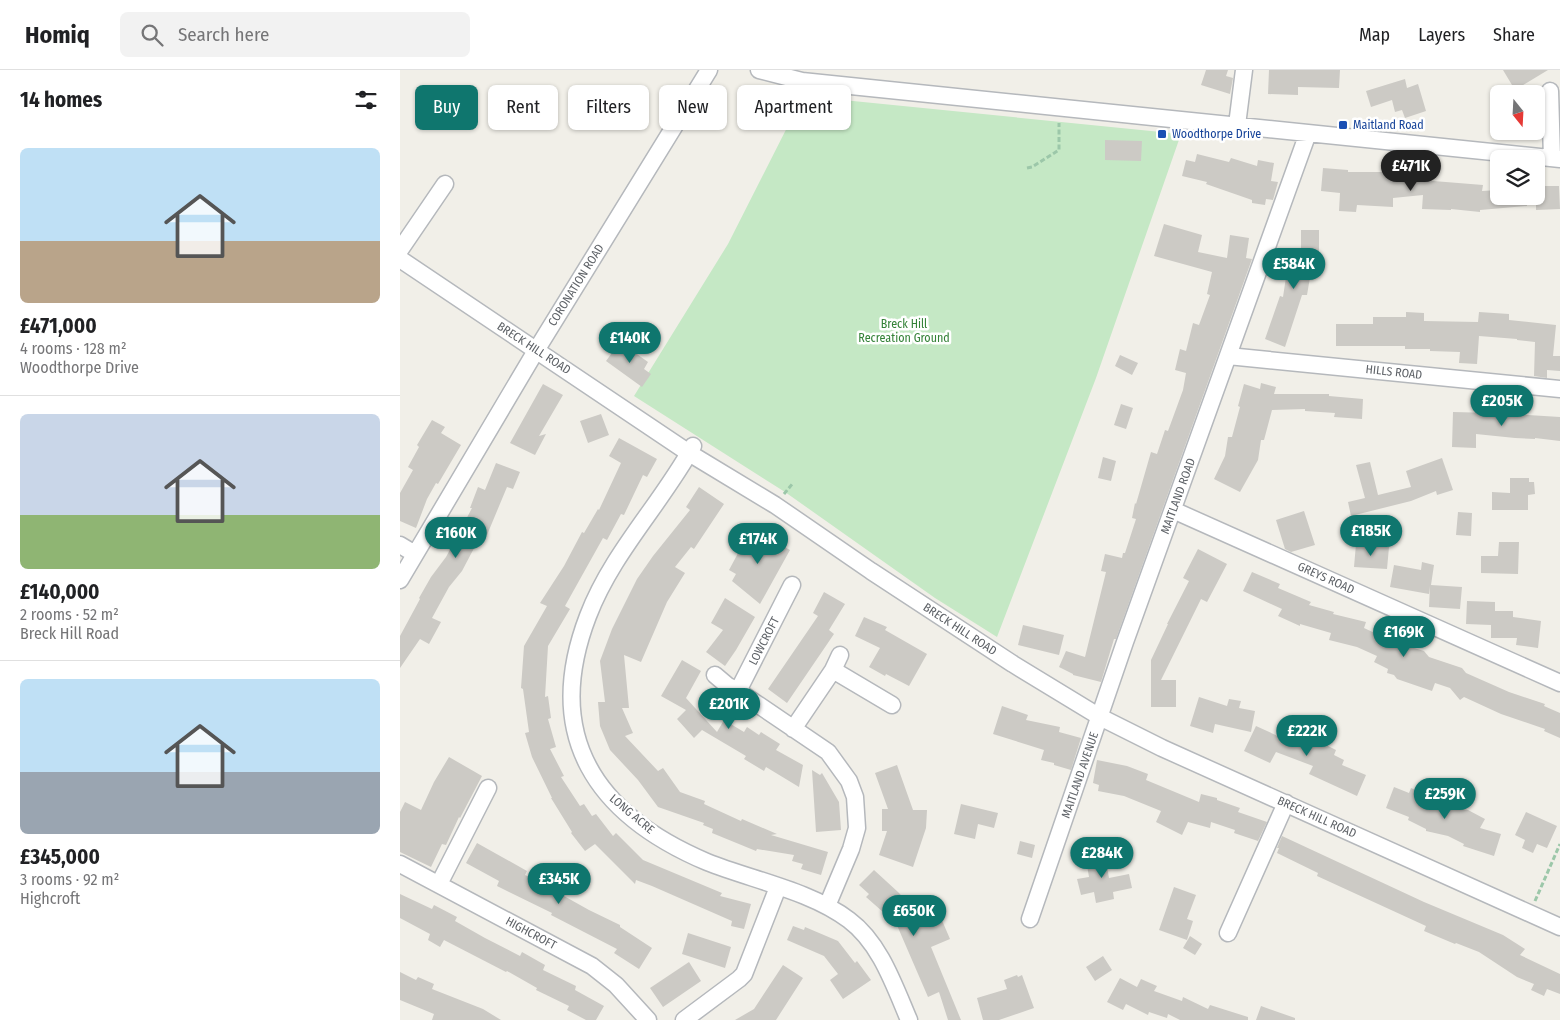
<!DOCTYPE html>
<html lang="en">
<head>
<meta charset="utf-8">
<style>
	body { margin:0; font-family:"Fira Sans Condensed",sans-serif; background:#f2f2f2; color:#202124; height:100vh; display:flex; flex-direction:column; font-size:19px; white-space:nowrap }
	* { box-sizing:border-box; margin:0 }
	p { font-size:16px; color:#757577 }
	.icon { flex:none; width:28px; height:28px; fill:none; stroke:currentColor; stroke-width:2; stroke-linecap:round; stroke-linejoin:round }
	.map { position:relative; flex:1; overflow:hidden }
	.side { display:flex; flex-direction:column; background:#fff; width:400px }
	.side>* { flex:none }
	.top-card { position:absolute; left:15px; top:15px; width:475px; height:45px; display:flex; gap:10px }
	.needle { width:32px; rotate:162deg }
	.tools { position:absolute; left:1090px; top:15px; display:grid; gap:10px }
	.tools a { display:grid; place-items:center; width:55px; height:55px; border-radius:8px; background:#fff; box-shadow:0 1px 4px #0004; font-size:25px }
	.price { position:absolute; translate:-50% -42px; padding:0 11px; border-radius:18px; background:#0f766e; color:#fff; font-size:16px; line-height:32px; filter:drop-shadow(0 1px 2px #0008) }
	.price::after { content:''; position:absolute; left:50%; top:30px; width:15px; height:11px; margin-left:-8px; background:inherit; clip-path:polygon(0 0,100% 0,50% 100%) }
	.price.active { background:#222; color:#fff }
	ul { padding:0; list-style:none }
	li { display:grid; align-content:center; gap:10px; height:265px; padding:0 20px }
	li+li { border-top:1px solid #e0e0e0 }
	li span { display:grid; place-items:center; height:155px; border-radius:8px; color:#555 }
	li>.icon { margin-inline-start:auto }
	span .icon { width:90px; height:90px; fill:#fffc; stroke-width:1 }
	li b { font-size:21px }
	h2 { display:flex; justify-content:space-between; align-items:center; height:60px; padding:0 20px; font-size:21px }
	.chip { padding:0 18px; border-radius:8px; background:#fff; box-shadow:0 1px 4px #0004; font-size:18px; line-height:45px }
	.chip.active { background:#0f766e; color:#fff }
	header { display:flex; align-items:center; gap:30px; box-sizing:border-box; height:70px; padding:0 25px; background:#fff; border-bottom:1px solid #e0e0e0 }
	header strong { font-size:24px }
	nav { display:flex; gap:28px; margin-inline-start:auto; font-size:18px }
	.search { width:350px; height:45px; background:#f2f2f2; display:flex; align-items:center; gap:12px; box-sizing:border-box; padding:0 18px; border-radius:8px; color:#757577; font-size:19px }
	main { display:flex; flex:1; min-height:0 }
	.map>svg:first-child { display:block }
	.green { fill:#c5e8c5 }
	.building { fill:#cccac5 }
	.lines { fill:none; stroke-linecap:round; stroke-linejoin:round }
	.minor-casing { stroke:#b5b8bc; stroke-width:19 }
	.path { stroke:#9cc7a9; stroke-width:3; stroke-dasharray:5 2.5; stroke-linecap:butt }
	.minor { stroke:#fff; stroke-width:16 }
	.transit-dot { fill:#1a4fb4; stroke:#fff; stroke-width:2 }
	.labels { text-anchor:middle; dominant-baseline:central; stroke-width:5; stroke-linejoin:round; paint-order:stroke }
	.transit-label { font-size:12px; fill:#164399; stroke:#fff; text-anchor:start }
	.street-label { font-size:12px; fill:#5f6368; stroke:#fff }
	.park-label { font-size:12px; fill:#348238; stroke:#fff }
</style>
</head>
<body>
<header>
<strong>Homiq</strong>
<div class="search"><svg class="icon" aria-label="search" viewBox="0 0 24 24"><circle cx="10" cy="10" r="6"/><path d="M15 15l6 6"/></svg>Search here</div>
<nav><a>Map</a><a>Layers</a><a>Share</a></nav>
</header>
<main>
<section class="side">
<h2>14 homes<svg class="icon" aria-label="filters" viewBox="0 0 24 24"><path d="M4 7h16M4 17h16"/><circle cx="9" cy="7" r="2"/><circle cx="15" cy="17" r="2"/></svg></h2>
<ul>
<li><span style="background:linear-gradient(#bfe0f5 60%,#b9a48a 0)"><svg class="icon" aria-label="home" viewBox="0 0 24 24"><path d="M3 11l9-7 9 7M6 9v11h12V9"/></svg></span><div><b>£471,000</b><p>4 rooms · 128 m²</p><p>Woodthorpe Drive</p></div></li>
<li><span style="background:linear-gradient(#c9d6e8 65%,#8fb573 0)"><svg class="icon" aria-label="home" viewBox="0 0 24 24"><path d="M3 11l9-7 9 7M6 9v11h12V9"/></svg></span><div><b>£140,000</b><p>2 rooms · 52 m²</p><p>Breck Hill Road</p></div></li>
<li><span style="background:linear-gradient(#bfe0f5 60%,#9aa5b1 0)"><svg class="icon" aria-label="home" viewBox="0 0 24 24"><path d="M3 11l9-7 9 7M6 9v11h12V9"/></svg></span><div><b>£345,000</b><p>3 rooms · 92 m²</p><p>Highcroft</p></div></li>
</ul>
</section>
<div class="map">
<svg width="1160" height="950" viewBox="0 0 1160 950">
	<rect width="100%" height="100%" fill="#f1efe8"/>
	<!-- green -->
	<path class="green" d="M403,26L781,64L696,308L597,567L535,528L385,422L234,326L328,174Z"/>
	<!-- building -->
	<path class="building" d="M806,0H828L826,6L833,8L830,24L801,15Z
		M869,0H940L939,18L898,17V25L868,24Z
		M1103,0H1148L1115,20Z
		M1005,9L1007,18L1018,14L1026,41L1005,48L1002,40L995,42L992,30L971,37L966,21Z
		M705,70L742,71L741,91L705,90Z
		M797,84L829,92L831,88L857,96L858,90L874,93L871,111L878,112L873,130L866,129L865,135L852,133V130L806,114L807,112L782,106L786,90L795,92Z
		M923,98L948,100V102H987V108L1020,105L1021,110L1083,115L1082,121L1099,120V126H1126L1127,136L1080,140V142L1051,139V140L1022,139L1023,125L993,128V137L957,135L956,142L939,141L940,123L921,121Z
		M1136,116H1159L1160,139L1136,140Z
		M764,154L802,165L798,182L827,188L830,165L849,168L846,188L852,189L716,569H714L701,612L673,605V604L659,597L666,581L685,587L706,502L701,501L705,484L722,488L723,483H725L736,449L732,448L735,433L736,434L751,382L757,384L765,360L768,361L783,320L786,303L775,300L780,279L786,281L793,253L799,255L810,225L807,224L812,202L754,186Z
		M901,160H919V184H914L907,225H902L885,277L865,269L880,226L883,227L888,194L901,196Z
		M1006,242L1024,243V251L1078,252L1079,242L1109,244V250L1156,255L1153,286H1160V301L1147,300V308L1134,306L1135,272L1117,270V269L1079,266L1077,294L1059,293L1060,282L1030,281V279H1005V276H936V254H973V247H1006Z
		M220,272L248,292L244,299L251,304L242,317L206,291Z
		M720,285L738,293L732,305L715,296Z
		M861,313L876,317L874,324H929V326L963,329L962,349L934,347L935,343L905,341V339L872,340L864,370H861L858,390L840,422L814,409L825,386L828,367H832L840,337L838,336L844,314L860,319Z
		M143,314L163,325L139,366L146,364L135,385L110,373Z
		M721,334L733,338L726,359L714,355Z
		M1053,342L1093,343L1160,347V371L1135,368V369L1115,368L1076,364V378L1052,377Z
		M201,344L209,365L188,373L180,351Z
		M32,350L45,357L41,363L61,375L38,414L36,413L27,429L16,458L0,451V423L13,400L8,397L19,377L17,375Z
		M219,368L257,389L247,407L243,405L224,445L221,444L207,470L203,468L165,536L170,539L148,576L145,627L148,626L151,648L148,649L156,677L150,679L164,706L161,707L180,736L184,734L192,746L196,744L213,766L216,763L243,790L322,823L320,826L351,834L344,859L331,856L332,851L252,816L236,810L235,814L195,774L185,781L171,763L172,762L151,728H152L132,687L125,663L129,662L123,619L121,618L124,576L147,536L140,533L164,496L182,462L184,463L198,439L199,440L221,393L209,386Z
		M703,387L716,391L711,411L698,408Z
		M1042,388L1053,420L1037,425L1036,421L1011,431L951,446L948,432L965,428L956,395L970,392L978,425L1011,417L1006,401Z
		M96,393L120,402L113,419L107,417L87,465L82,463L62,501L49,517L32,548L41,552L29,574L20,569L0,598V566L20,529L19,528L31,507L46,487L61,459L72,438H70L78,417L85,420Z
		M1110,408H1129V412H1134L1135,424L1128,425V440H1092V422L1110,423Z
		M299,417L324,434L294,479L291,477L275,497L285,503L267,532L241,592L224,585L229,638H222L233,663L225,666L258,701L263,698L280,722L305,731L304,734L341,751L342,749L377,764L371,765L428,782L421,805L401,799L403,794L392,791L394,785L357,779L356,781L312,763L313,759L303,755L304,753L258,737L238,710L210,680L200,656L198,632H205L200,591L212,559L237,509L253,486L290,440L286,437Z
		M904,441L915,475L891,482L885,479L876,450Z
		M1058,442L1072,443L1071,466L1056,465Z
		M351,459L390,480L360,534L332,511L336,504L329,500Z
		M1099,472H1119L1118,504L1081,503V486H1098Z
		M956,474L989,477L987,499L954,497Z
		M798,479L827,494L807,532L801,529L761,610H776V637H751V590L768,554H767L789,511L783,508Z
		M1022,492L1034,495L1031,515L1062,517L1060,539L1029,537L1030,516L1029,524L990,517L994,495L1021,500Z
		M852,502L880,514L878,518L911,532L909,535L934,542L933,544L966,552L964,558L994,572L1024,581L1029,587L1062,598L1066,603L1109,622L1145,634L1144,636L1160,643V668L1144,661L1145,659L1101,644L1064,627L1060,630L1050,618L1035,613L1032,621L997,609L994,605L987,603L988,599L974,592L977,586L957,577L929,570L931,563L900,554V556L878,546L882,539L843,521Z
		M424,522L445,534L429,560L434,564L387,633L368,619L418,546L413,543Z
		M325,528L355,547L336,580L325,596L306,582L323,560L311,553Z
		M1067,531L1095,532V541H1113V547L1141,551L1138,578L1116,575L1117,568H1091V555L1066,554Z
		M464,547L487,557L485,560L527,584L509,616L486,604L485,606L469,597L480,578L455,566Z
		M623,555L664,565L659,585L618,575Z
		M282,590L301,601L286,628L317,662L324,650L344,662L347,657L359,665L361,662L380,674L376,680L403,695L399,717L366,697L364,701L344,689L346,686L302,660L294,668L277,649L286,640L261,626Z
		M799,627L827,636L829,629L841,631L839,638L855,641L851,662L815,654L813,663L790,656Z
		M602,636L628,645L626,650L660,657L659,662L681,668L671,700L654,695V693L641,690L644,680L593,664Z
		M856,656L891,672L896,659L915,667L914,669L936,680L934,685L944,690L942,695L966,705L957,726L909,704L913,696L876,682L870,693L844,681Z
		M49,687L82,706L60,748L59,747L46,775L42,774L31,797L0,782V742L5,732L21,740L34,712Z
		M697,690L727,696L748,704L746,710L799,732L801,724L817,728V730L840,738L838,742L867,752L858,771L834,763L835,760L811,752L810,758L788,752L782,765L756,752L761,741L724,726L698,721L699,715L693,713Z
		M497,695L513,740H527L526,758L513,797L479,785L487,761H482V739H488L475,703Z
		M412,700L420,705L422,703L439,732L441,760L416,762Z
		M994,717L1009,723L1011,718L1034,728L1032,733L1068,740L1085,749L1080,758L1101,764L1094,786L1063,776L1064,774L1048,766L1026,761V759L1008,750L1009,747L986,738Z
		M561,734L598,743L594,758L578,754L575,769L554,764Z
		M1126,742L1157,756L1147,778L1137,774L1133,783L1122,778L1125,770L1115,765Z
		M882,766L1024,832L1103,865L1125,879L1120,885L1160,904V924L1147,919L1144,926L1131,920L1134,914L1117,907L1079,882L1056,873L1055,874L1024,861L1026,856L917,806L918,803L877,783L879,778H877Z
		M620,771L635,775L632,788L617,784Z
		M77,773L127,801L125,805L156,819L155,821L189,840L220,855V857L252,878L239,899L214,883L217,879L151,845L152,843L97,816L99,811L66,793Z
		M704,780L709,808L729,804L732,818L713,822L714,829L696,833L694,822L681,825L677,809L689,807L685,784Z
		M474,800L498,822L528,854L541,848L550,869L531,877L561,950H548L539,922L528,927L496,853L485,841L483,842L466,827L469,824L459,815Z
		M774,817L796,825L787,849L793,851L787,870L759,860Z
		M0,824L32,839L34,835L57,847L55,851L85,868L120,886L122,882L145,895L143,900L176,916L175,920L204,936L196,950H186L167,940L169,936L136,920L137,918L107,901L106,902L44,870L40,877L28,870L30,864L0,848Z
		M393,856L404,860L405,857L438,871L455,893L457,891L471,910L443,929L430,910L438,904L424,886L387,870Z
		M288,863L331,877L325,898L282,884Z
		M790,866L802,874L795,885L783,878Z
		M703,886L712,900L695,911L686,897Z
		M289,892L301,911L263,937L250,918Z
		M383,895L403,908L376,950H335L354,939Z
		M0,902L16,910L18,907L34,914L32,919L83,939L101,950H32L34,944L0,930Z
		M617,905L618,907L622,905L634,938L599,950H583L577,928L607,919L604,910Z
		M720,908L737,917L741,909L757,916L754,921L782,931L783,927L808,939L810,935L848,947V950H780L768,944L767,948L749,942L748,945L726,934L723,940L707,932Z
		M861,936L895,948V950H856Z"/>
	<g class="lines">
		<!-- minor casing -->
		<g class="minor-casing">
			<path id="minor" d="M359,0L402,11L1160,89
				M1150,21L1152,88
				M837,55L844,0
				M0,180L45,114
				M0,189L289,383L375,435L471,501L613,594L700,647L762,678L1160,857
				M828,286L1160,319
				M293,376C261,434 212,483 188,546C142,666 196,745 307,792C352,810 411,821 449,850C480,873 494,915 509,950
				M773,440L1160,613
				M0,475L15,484
				M0,510L137,279L309,0
				M392,515L338,621L428,682L449,711L455,727L457,758L451,779L427,836
				M433,600L492,635
				M315,605L328,616L338,621
				M320,633L328,616
				M393,659L433,600L440,585
				M0,794L192,896L216,915L248,950
				M39,814L88,718
				M630,849L725,572L908,63
				M828,863L886,733
				M284,950L339,909L344,904L378,817"/>
		</g>
		<!-- path -->
		<path class="path" d="M627,98L632,97L659,80V53
			M384,424L393,413
			M1135,831L1160,774"/>
		<!-- minor -->
		<use href="#minor" class="minor"/>
	</g>
	<!-- markers -->
	<g class="transit-dot">
		<rect x="938" y="50" width="10" height="10" rx="2.5"/>
		<rect x="757" y="59" width="10" height="10" rx="2.5"/>
	</g>
	<g class="labels">
		<!-- transit labels -->
		<g class="transit-label">
			<text x="953" y="55">Maitland Road</text>
			<text x="772" y="64">Woodthorpe Drive</text>
		</g>
		<!-- street labels -->
		<g class="street-label">
			<text transform="translate(176 215) rotate(-58)">CORONATION ROAD</text>
			<text transform="translate(134 278) rotate(33)">BRECK HILL ROAD</text>
			<text transform="translate(994 302) rotate(6)">HILLS ROAD</text>
			<text transform="translate(778 426) rotate(-70)">MAITLAND ROAD</text>
			<text transform="translate(926 508) rotate(24)">GREYS ROAD</text>
			<text transform="translate(560 559) rotate(33)">BRECK HILL ROAD</text>
			<text transform="translate(364 571) rotate(-63)">LOWCROFT</text>
			<text transform="translate(680 705) rotate(-71)">MAITLAND AVENUE</text>
			<text transform="translate(232 744) rotate(40)">LONG ACRE</text>
			<text transform="translate(917 747) rotate(24)">BRECK HILL ROAD</text>
			<text transform="translate(131 863) rotate(28)">HIGHCROFT</text>
		</g>
		<!-- park labels -->
		<g class="park-label">
			<text x="504" y="254">Breck Hill<tspan x="504" dy="14">Recreation Ground</tspan></text>
		</g>
	</g>
</svg>
<div class="tools">
<a><svg class="needle" viewBox="-14 -14 28 28"><path d="M0-13l5 13h-10z" fill="#e53935"/><path d="M0 13l5-13h-10z" fill="#757577"/></svg></a>
<a><svg class="icon" aria-label="layers" viewBox="0 0 24 24"><path d="M12 4l9 5-9 5-9-5zM3 14l9 5 9-5"/></svg></a>
</div>
<b class="price active" style="left:1011px;top:122px">£471K</b>
<b class="price" style="left:894px;top:220px">£584K</b>
<b class="price" style="left:230px;top:294px">£140K</b>
<b class="price" style="left:1102px;top:357px">£205K</b>
<b class="price" style="left:971px;top:487px">£185K</b>
<b class="price" style="left:56px;top:489px">£160K</b>
<b class="price" style="left:358px;top:495px">£174K</b>
<b class="price" style="left:1004px;top:588px">£169K</b>
<b class="price" style="left:329px;top:660px">£201K</b>
<b class="price" style="left:907px;top:687px">£222K</b>
<b class="price" style="left:1045px;top:750px">£259K</b>
<b class="price" style="left:702px;top:809px">£284K</b>
<b class="price" style="left:159px;top:835px">£345K</b>
<b class="price" style="left:514px;top:867px">£650K</b>
<div class="top-card">
<a class="chip active">Buy</a>
<a class="chip">Rent</a>
<a class="chip">Filters</a>
<a class="chip">New</a>
<a class="chip">Apartment</a>
</div>
</div>
</main>
</body>
</html>
